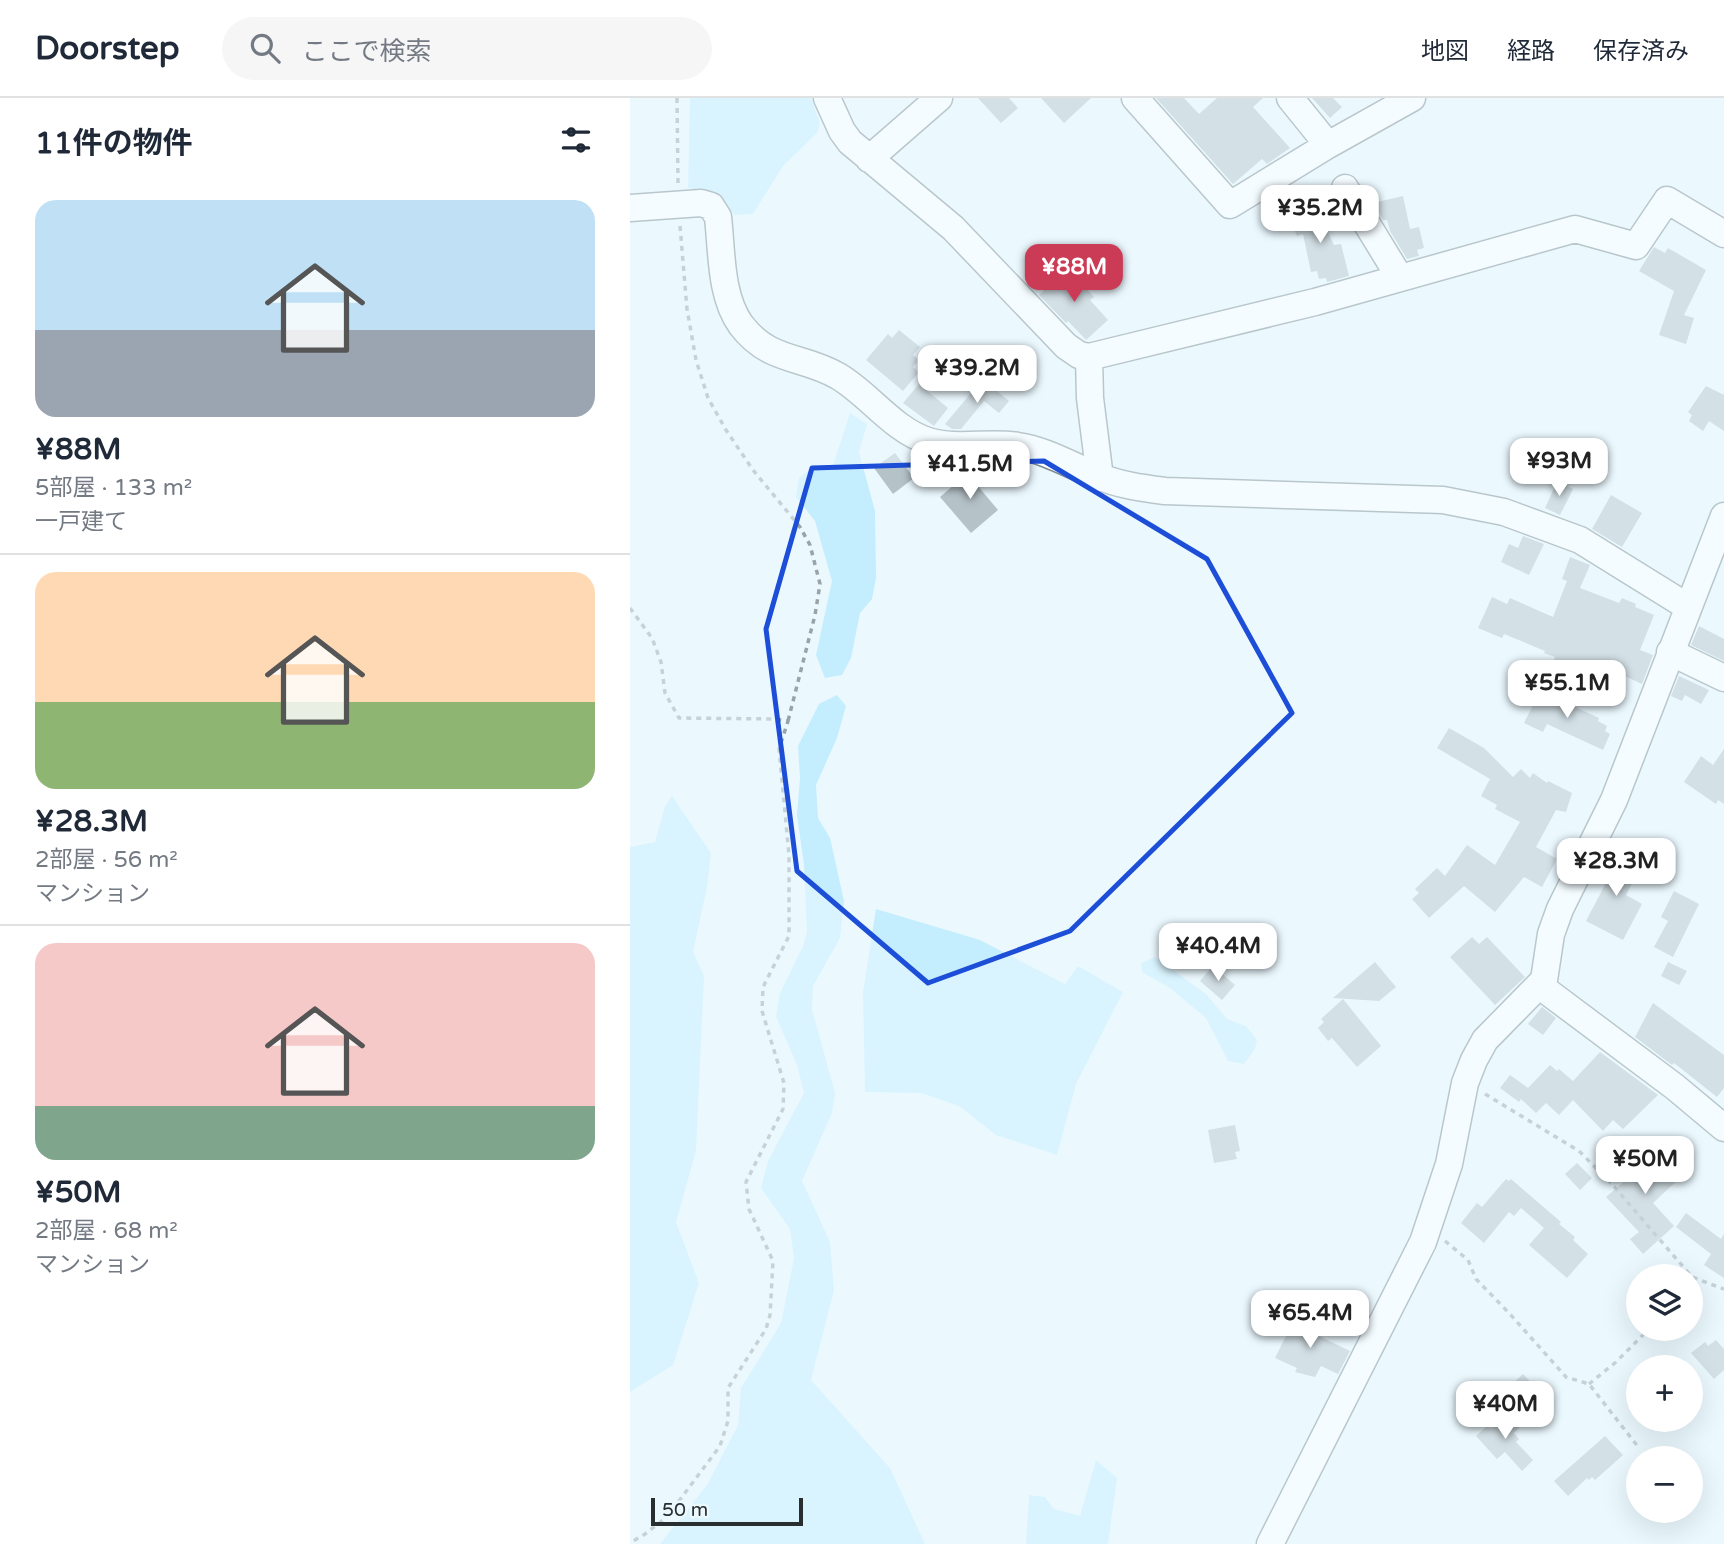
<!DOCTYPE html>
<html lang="ja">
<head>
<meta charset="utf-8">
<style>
	body { margin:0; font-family:"Varela Round","Noto Sans JP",sans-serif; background:#f6f6f7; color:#1f2937; height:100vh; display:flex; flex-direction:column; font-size:26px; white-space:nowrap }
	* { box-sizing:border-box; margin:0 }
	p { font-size:23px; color:#747a83 }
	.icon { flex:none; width:38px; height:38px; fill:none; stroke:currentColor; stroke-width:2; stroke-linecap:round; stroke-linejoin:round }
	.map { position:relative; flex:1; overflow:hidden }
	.sheet { display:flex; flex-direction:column; background:#fff; width:630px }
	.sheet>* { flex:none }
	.fabs { position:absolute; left:996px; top:1166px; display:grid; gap:14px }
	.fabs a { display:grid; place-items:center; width:77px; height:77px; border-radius:50%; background:#fff; box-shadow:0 7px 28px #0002; font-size:35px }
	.scale { position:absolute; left:21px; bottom:18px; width:152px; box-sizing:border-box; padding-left:7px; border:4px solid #292e30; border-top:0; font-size:19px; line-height:24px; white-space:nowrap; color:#292e30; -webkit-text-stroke:5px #ebf9ff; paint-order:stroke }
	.price { position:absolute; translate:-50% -60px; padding:0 16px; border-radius:14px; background:#fff; color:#222; font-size:23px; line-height:46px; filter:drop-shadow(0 2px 4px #0008) }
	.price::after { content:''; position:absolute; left:50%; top:42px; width:21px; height:16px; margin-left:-10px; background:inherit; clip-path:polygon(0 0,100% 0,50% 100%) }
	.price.current { background:#cc3b56; color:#fff }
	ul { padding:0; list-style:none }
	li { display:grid; align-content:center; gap:14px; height:371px; padding:0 35px }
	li+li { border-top:2px solid #e0e1e3 }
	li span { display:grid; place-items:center; height:217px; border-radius:21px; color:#555 }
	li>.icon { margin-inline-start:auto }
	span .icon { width:126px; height:126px; fill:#fffc; stroke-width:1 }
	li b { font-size:30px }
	h2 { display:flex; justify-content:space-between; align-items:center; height:84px; padding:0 35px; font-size:30px }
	header { display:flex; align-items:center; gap:42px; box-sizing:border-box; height:98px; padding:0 35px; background:#fff; border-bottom:2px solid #e0e1e3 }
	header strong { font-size:33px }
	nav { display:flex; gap:38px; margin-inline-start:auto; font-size:24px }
	.search { width:490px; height:63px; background:#f6f6f7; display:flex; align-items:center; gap:18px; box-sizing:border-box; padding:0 24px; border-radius:38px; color:#747a83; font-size:26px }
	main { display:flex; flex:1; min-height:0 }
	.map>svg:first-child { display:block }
	.green { fill:#c4edfd }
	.building { fill:#b5c2c8 }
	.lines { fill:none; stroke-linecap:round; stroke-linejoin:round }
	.minor-casing { stroke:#7d8a8f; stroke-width:29 }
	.path { stroke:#99a3a8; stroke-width:3.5; stroke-dasharray:5 5; stroke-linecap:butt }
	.minor { stroke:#fff; stroke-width:26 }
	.marked { fill:none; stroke:#1d4ed8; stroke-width:5; stroke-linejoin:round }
</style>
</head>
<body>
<header>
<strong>Doorstep</strong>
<div class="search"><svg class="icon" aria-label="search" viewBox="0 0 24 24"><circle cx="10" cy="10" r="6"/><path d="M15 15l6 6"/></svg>ここで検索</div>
<nav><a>地図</a><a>経路</a><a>保存済み</a></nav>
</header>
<main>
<section class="sheet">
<h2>11件の物件<svg class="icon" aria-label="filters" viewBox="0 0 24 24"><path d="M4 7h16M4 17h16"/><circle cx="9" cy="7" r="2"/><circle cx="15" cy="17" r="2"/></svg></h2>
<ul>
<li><span style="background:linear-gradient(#bfe0f5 60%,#9aa5b1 0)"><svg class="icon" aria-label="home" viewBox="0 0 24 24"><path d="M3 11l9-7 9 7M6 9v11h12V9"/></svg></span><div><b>¥88M</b><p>5部屋 · 133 m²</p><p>一戸建て</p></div></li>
<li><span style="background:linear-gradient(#ffd9b3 60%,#8fb573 0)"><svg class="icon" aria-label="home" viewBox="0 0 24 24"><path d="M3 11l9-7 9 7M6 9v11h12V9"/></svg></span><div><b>¥28.3M</b><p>2部屋 · 56 m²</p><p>マンション</p></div></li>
<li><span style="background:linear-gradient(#f6c9c9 75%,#7fa58c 0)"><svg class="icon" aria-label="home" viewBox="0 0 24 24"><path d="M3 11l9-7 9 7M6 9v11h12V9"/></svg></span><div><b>¥50M</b><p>2部屋 · 68 m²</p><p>マンション</p></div></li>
</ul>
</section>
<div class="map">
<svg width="1094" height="1446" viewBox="0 0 1094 1446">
	<rect width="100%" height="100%" fill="#ebf9ff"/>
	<!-- green -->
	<path class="green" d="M60,0H181L190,26L187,35L153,68L123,116L105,117L81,94L58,90Z
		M220,315L237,326L229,354L245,413L246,480L242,501L230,515L221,560L212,577L195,580L186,557L202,483L185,423L166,399L169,380L178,373L203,367Z
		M207,597L216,608L207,640L186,687L188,720L200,740L214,803L210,840L183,888L182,911L205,995L202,1015L172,1083L200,1144L204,1192L181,1282L260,1370L295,1446H30L77,1387L108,1327L111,1290L151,1225L164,1160L160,1131L131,1090L138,1063L174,995L167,967L146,919L150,895L173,848L177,834L174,767L167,717L170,680L168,648L189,606Z
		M42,698L81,755L77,789L63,854L74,878L66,1053L46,1124L69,1185L43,1267L0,1294V749L25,744L35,708Z
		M246,811L350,842L435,886L448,868L493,894L446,986L427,1057L366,1037L329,1008L291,995L235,994L233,894Z
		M525,859L576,896L597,921L616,928L627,942L625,951L614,966L598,963L576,920L540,890L512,874L511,865Z
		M466,1362L487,1380L478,1446H396L399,1397L415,1399L424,1411L450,1418Z"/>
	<!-- building -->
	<path class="building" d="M348,0H379L388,10L371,25Z
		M411,0H461L434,25Z
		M526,0H554L569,16L587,0H633L623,9L660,50L637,66L632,61L603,86Z
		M682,0H703L712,9L700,20Z
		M773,98L780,131L789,129L794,150L787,152L789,158L777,161L760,133L757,122H753L743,105Z
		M684,106L704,147L711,146L719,178L697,184L696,180L689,181L687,173L681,174L673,136L667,138L658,118Z
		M1024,149L1035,155L1038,150L1076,172L1054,217L1064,220L1056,246L1029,237L1044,193L1009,173Z
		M438,170L464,199L460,202L478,222L456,242L438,223L436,225L409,197Z
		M269,232L290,249L283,257L289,262L283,269L289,274L273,293L236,262L258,236L262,240Z
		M353,281L379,303L369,315L354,303L331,331H322L315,326Z
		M289,286L318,310L304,328L273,305Z
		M1076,288L1094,297V333L1079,323L1073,333L1059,323L1062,317L1058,314Z
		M265,355L284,380L263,396L244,370Z
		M346,368L356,380L347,387L368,412L341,435L310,399Z
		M927,384L943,391L930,417L915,410Z
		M981,397L1012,415L992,449L962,431Z
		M893,438L914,446L899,477L871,464L879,446L888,450Z
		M940,459L960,467L950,490L989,505L992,500L1006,506L1005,509L1024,517L1010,552L1023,557L1012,586L988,575L981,592L921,569L925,559L914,555L915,553L874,536L872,540L848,530L862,499L877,506L880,500L923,519L937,483L932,481Z
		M1069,528L1094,541V563L1061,547Z
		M1049,578L1079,592L1071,606L1055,597L1052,603L1041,598Z
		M910,593L969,620L968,623L977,628L975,633L980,636L973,652L917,626L913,634L894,625Z
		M819,630L854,650L883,679L891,671L900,680L903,675L917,685L918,683L942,695L936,714L926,712L906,749L927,761L912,789L894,779L865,814L834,788L799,820L782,801L789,795L785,791L807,770L815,778L837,747L865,767L890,724L865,711L867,707L851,698L860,681L807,650Z
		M1094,651V706L1088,702L1086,706L1054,684L1071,658L1083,667Z
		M983,752L1011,768L996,797L1012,806L993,842L956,823L979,779L978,776L972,772Z
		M1044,793L1069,806L1043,859L1024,849L1038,823L1031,819Z
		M842,839L849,846L857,839L895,879L865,907L820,859Z
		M745,864L766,889L749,903L703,900Z
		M1038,864L1057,873L1049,887L1031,878Z
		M583,868L605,887L592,902L570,883Z
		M713,901L751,948L727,969L702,940L698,943L688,930L694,924L691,921Z
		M1023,905L1094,957V990L1087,999L1044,965L1042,967L1005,939Z
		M912,909L926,920L913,937L898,926Z
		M970,954L1028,997L993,1031L983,1022L973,1033L943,1002L929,1017L916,1005L906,1015L891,1001L889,1004L870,990L880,977L898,990L920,967L927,973L929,971L943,983Z
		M605,1027L610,1053L605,1054L607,1061L584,1065L578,1032Z
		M1011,1045L1019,1054L1022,1051L1029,1059L1032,1057L1052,1078L1023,1105L1044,1128L1013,1156L1000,1141L1009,1134L976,1099L1004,1075L992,1062Z
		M947,1065L962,1080L950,1092L935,1076Z
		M876,1081L879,1083L881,1081L931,1124L929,1126L945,1139L943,1142L958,1156L937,1180L899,1147L914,1130L891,1110L884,1118L879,1114L854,1145L831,1125L847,1105L852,1109Z
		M1056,1115L1091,1141L1094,1136V1180L1074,1167L1081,1156L1046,1129Z
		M666,1218L691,1230L687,1237L720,1253L708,1276L691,1268L685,1279L665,1274L667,1270L645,1260Z
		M1086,1242L1094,1251V1272L1084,1281L1061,1255L1075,1244L1078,1248Z
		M893,1276L910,1294L895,1307L879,1289Z
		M880,1313L892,1327L884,1335L889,1341L886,1344L903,1362L892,1373L875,1354L867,1361L846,1338L858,1327L861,1330Z
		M975,1338L993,1357L965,1382L962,1379L959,1382L957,1380L938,1398L924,1383Z"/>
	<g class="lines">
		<!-- minor casing -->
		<g class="minor-casing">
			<path id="minor" d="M197,0L212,33L220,44L323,130L436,248L449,257L459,259L685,204L945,131L1006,148L1037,102L1094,136
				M505,0L600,107L698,47L782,0
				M660,0L698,47
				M239,61L309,0
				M715,90L770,180
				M0,110L71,105L81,108L88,119C92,154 90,198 111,227C140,265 172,257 208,278C239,296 263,332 298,343C327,352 359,343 388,348C416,352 442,368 468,378C489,387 512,390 535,393L813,402L874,414L950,442L1058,509
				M459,259L460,300L470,380
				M1040,554L1094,580
				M910,888L1045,989L1094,1030
				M640,1446L793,1144L819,1066L835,985L844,962L855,942L914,882L921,836L930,811L984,702L1094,418"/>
		</g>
		<!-- path -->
		<path class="path" d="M47,0L48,85
			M50,128L57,211L66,262L78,300L96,332L123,372L170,429L180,447L190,486L185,517L158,623
			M0,510L22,540L31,564L35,595L49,620L144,621L158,623L149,651L159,757V838L133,889L132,913L154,985L153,1011L116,1084L119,1111L143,1163L140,1217L136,1231L98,1290V1323L90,1348L37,1419L15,1436L0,1445
			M855,996L949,1053L981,1085L1062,1179L1094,1191
			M815,1143L838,1162L846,1181L880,1216L936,1279L959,1286L1009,1350
			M959,1286L986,1264L1020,1230"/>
		<!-- minor -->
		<use href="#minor" class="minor"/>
	</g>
	<!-- marked area -->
	<path d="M0 0H1094V1446H0ZM414,363L577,461L662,615L440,833L298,885L167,773L136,531L182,370Z" fill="#ebf9ff" fill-opacity=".55" fill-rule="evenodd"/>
	<path class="marked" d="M414,363L577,461L662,615L440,833L298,885L167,773L136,531L182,370Z"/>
</svg>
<div class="fabs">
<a><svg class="icon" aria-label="layers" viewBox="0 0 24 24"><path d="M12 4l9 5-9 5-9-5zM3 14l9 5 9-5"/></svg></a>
<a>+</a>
<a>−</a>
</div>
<div class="scale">50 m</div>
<b class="price" style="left:690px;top:147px">¥35.2M</b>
<b class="price current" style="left:444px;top:206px">¥88M</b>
<b class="price" style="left:347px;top:307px">¥39.2M</b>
<b class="price" style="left:929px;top:400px">¥93M</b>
<b class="price" style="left:340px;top:403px">¥41.5M</b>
<b class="price" style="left:937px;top:622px">¥55.1M</b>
<b class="price" style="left:986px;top:800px">¥28.3M</b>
<b class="price" style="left:588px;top:885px">¥40.4M</b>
<b class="price" style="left:1015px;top:1098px">¥50M</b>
<b class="price" style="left:680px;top:1252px">¥65.4M</b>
<b class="price" style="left:875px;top:1343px">¥40M</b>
</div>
</main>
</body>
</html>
